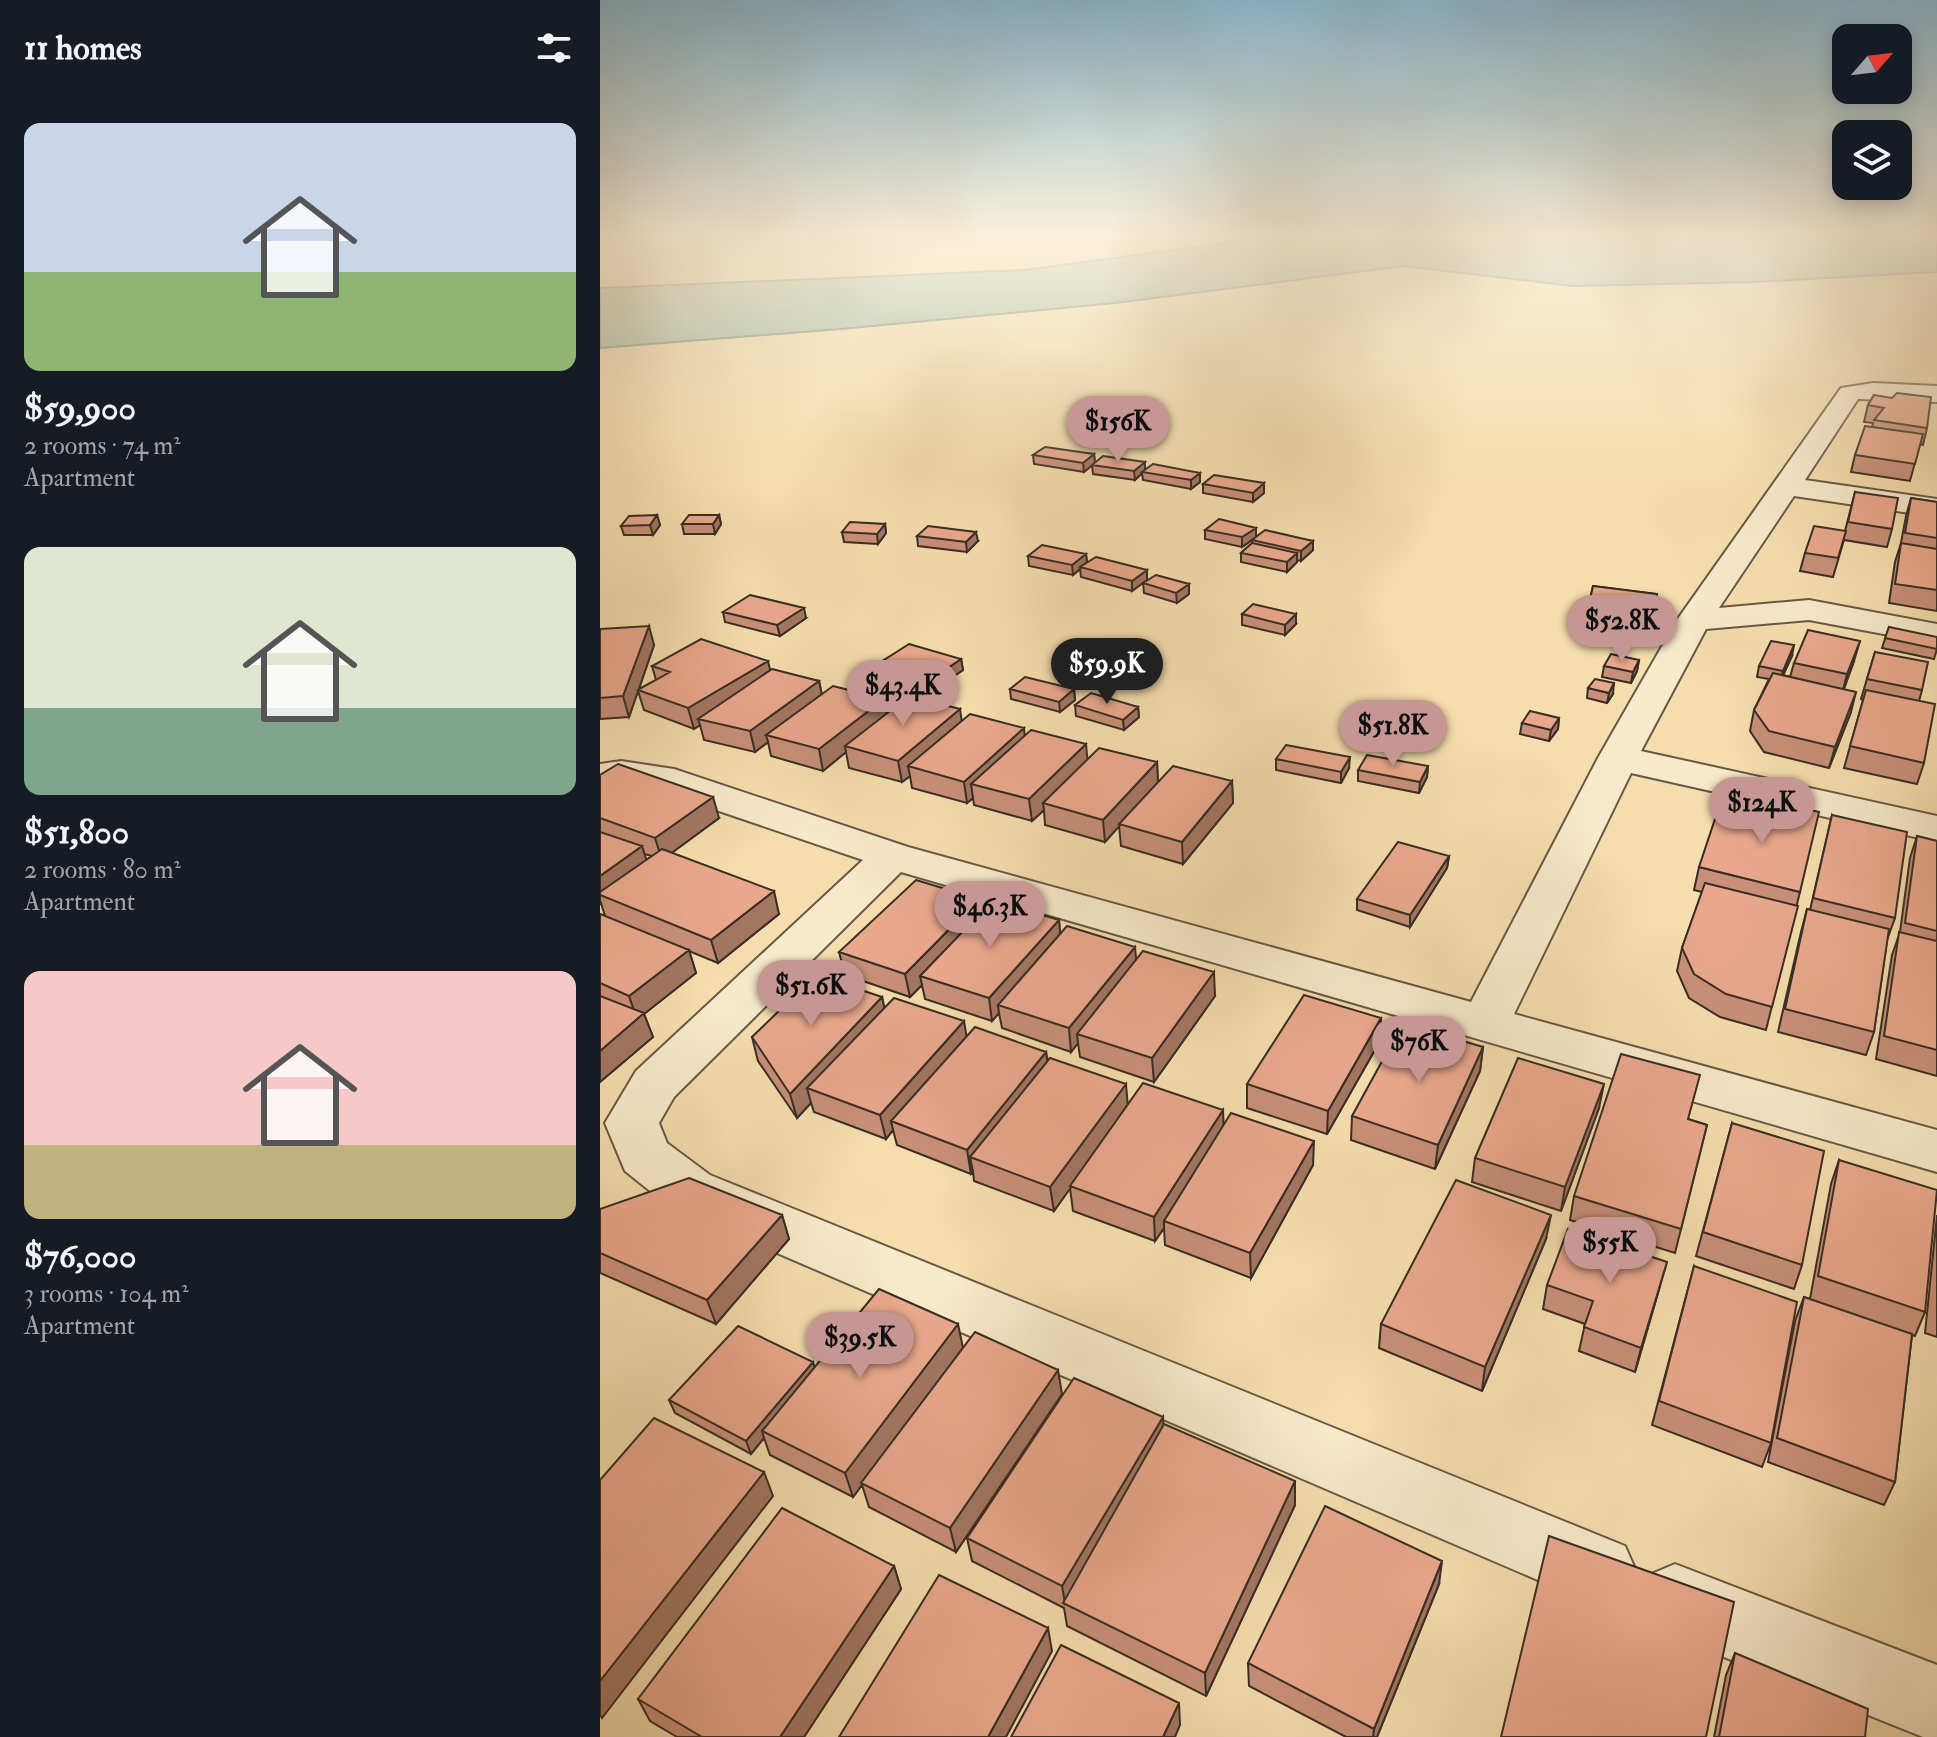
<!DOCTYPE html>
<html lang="en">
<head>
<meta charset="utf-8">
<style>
	body { margin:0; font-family:"IM FELL Double Pica",serif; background:#242831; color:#f1f3f6; height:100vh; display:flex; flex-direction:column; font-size:30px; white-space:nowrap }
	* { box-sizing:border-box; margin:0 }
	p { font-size:26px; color:#9ea1a6 }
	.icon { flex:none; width:44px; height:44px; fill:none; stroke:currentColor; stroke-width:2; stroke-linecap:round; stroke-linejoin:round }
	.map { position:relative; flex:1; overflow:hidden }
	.drawer { display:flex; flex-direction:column; background:#171b24; width:600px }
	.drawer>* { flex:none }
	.needle { width:52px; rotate:62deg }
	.buttons { position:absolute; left:1232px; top:24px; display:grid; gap:16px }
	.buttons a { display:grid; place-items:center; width:80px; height:80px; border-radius:16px; background:#171b24; box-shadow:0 4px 20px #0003; font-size:40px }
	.price { position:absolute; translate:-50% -68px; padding:0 18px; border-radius:28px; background:#c59692; color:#111; font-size:26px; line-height:52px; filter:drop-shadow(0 2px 4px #0008) }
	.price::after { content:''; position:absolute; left:50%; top:48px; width:24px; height:18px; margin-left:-12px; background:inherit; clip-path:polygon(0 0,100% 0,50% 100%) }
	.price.on { background:#222; color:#fff }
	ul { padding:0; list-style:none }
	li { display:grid; align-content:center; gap:16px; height:424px; padding:0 24px }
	li span { display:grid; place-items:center; height:248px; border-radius:16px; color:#555 }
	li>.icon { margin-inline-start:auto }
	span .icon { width:144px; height:144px; fill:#fffc; stroke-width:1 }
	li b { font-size:34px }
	h2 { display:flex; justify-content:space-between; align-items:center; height:96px; padding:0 24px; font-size:34px }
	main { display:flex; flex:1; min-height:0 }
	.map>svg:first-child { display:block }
	.water { fill:#9dbca6; stroke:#758372; stroke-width:2 }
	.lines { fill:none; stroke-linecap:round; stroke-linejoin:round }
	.minor-casing { stroke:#675947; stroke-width:4 }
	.minor { fill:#f8e9ca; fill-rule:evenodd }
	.wall { fill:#c89078; stroke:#382d25; stroke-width:2; fill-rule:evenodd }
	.shaded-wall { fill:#a37662; stroke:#382d25; stroke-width:2 }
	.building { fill:#e9a88c; stroke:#382d25; stroke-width:2 }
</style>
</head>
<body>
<main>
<section class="drawer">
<h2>11 homes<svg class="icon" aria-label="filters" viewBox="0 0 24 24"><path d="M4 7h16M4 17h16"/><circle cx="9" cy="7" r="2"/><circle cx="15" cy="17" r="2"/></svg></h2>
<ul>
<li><span style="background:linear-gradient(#c9d6e8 60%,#8fb573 0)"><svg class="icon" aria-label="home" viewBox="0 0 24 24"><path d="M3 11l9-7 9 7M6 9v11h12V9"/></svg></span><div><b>$59,900</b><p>2 rooms · 74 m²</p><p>Apartment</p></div></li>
<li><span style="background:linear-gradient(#dfe7d0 65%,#7fa58c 0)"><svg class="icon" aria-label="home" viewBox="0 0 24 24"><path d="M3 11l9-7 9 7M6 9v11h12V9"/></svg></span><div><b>$51,800</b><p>2 rooms · 80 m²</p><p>Apartment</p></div></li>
<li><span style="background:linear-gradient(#f6c9c9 70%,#c2b280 0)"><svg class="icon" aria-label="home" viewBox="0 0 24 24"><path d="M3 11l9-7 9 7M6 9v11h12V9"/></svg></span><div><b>$76,000</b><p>3 rooms · 104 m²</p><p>Apartment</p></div></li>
</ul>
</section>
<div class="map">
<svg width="1337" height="1737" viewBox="0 0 1337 1737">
	<rect width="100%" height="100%" fill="#f5ddad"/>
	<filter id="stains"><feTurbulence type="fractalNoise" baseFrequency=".0025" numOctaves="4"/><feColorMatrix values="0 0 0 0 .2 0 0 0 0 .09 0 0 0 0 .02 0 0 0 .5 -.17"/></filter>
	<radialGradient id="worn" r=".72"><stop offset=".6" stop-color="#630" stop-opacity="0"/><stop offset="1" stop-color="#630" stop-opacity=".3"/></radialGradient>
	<!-- water -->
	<path class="water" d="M692,234H1337V272L1154,282L973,286L804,266L515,303L241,329L0,348V288L425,270Z"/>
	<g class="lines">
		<!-- minor casing -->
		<g class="minor-casing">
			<path id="minor" d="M1273,383L1337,386V402L1258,399L1205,480L1337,499V517L1194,496L1119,608L1209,600L1337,624V644L1209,620L1106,629L1041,751L1337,816V842L1031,773L914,1014L1337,1130V1172L301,872L74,1097L59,1123L67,1143L110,1175L1025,1546L1036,1571L1025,1596L1000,1606L975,1596L70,1207L25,1171L5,1123L36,1071L263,860L54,789L21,785L0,788V764L21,761L74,769L308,847L871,1002L998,758L1077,620L1241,388Z
				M1075,1564L1337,1665V1737H1323L1049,1627L1038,1601L1049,1575Z"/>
		</g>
		<!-- minor -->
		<use href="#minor" class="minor"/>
	</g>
	<!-- wall -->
	<path class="wall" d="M1274,395L1327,428L1323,445L1320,444L1310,481L1251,472L1255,455L1272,427L1273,423L1264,422L1268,405Z
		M494,454L495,462L545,470L600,473V482L591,489L543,480L542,473L535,480L493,474L492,465L484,472L434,464L433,455Z
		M664,483V493L653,502L603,493V484Z
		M1255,492L1292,529L1287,547L1244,540L1233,577L1200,571L1205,553L1245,531Z
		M1311,498L1337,502V611L1289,603L1295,562L1301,543L1306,516Z
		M57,515L60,525L53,535H24L21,526Z
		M119,515L121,524L115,534H84L82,524Z
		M285,524L286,533L278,544L244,542L242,532Z
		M656,528V537L713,541V550L701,561L697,560V562L687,572L641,562V553L652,543V540L642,547L605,539V530Z
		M317,536L378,541L367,552L318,546Z
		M486,554L487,563L547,580L532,591L481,577L480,569L473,575L429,566L428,556Z
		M543,583L589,584V594L577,603L544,593Z
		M993,586L1057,594L1054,617L988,609Z
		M123,612L206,618L180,636L125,622Z
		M642,614L696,624L685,635L642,625Z
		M1289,627L1337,649L1334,659L1282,648Z
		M0,629L54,645L39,689L56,680L52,666L170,670L219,681L222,695L287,713L362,721L425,735L488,759L557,762L558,782L632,781L633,803L583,864L521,846L519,826L505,842L445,825L444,810L432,821L374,805L373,798L367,803L312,788L310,776L302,782L249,768L246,752L223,771L171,756L168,742L155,752L104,740L100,725L94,729L44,710L38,691L29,717L0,719Z
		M1275,652L1322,690L1319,701L1324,763L1317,784L1244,768L1263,700L1261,699Z
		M1192,656L1183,675L1190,677L1194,663L1254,661L1244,689L1251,712L1229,768L1164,752L1150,731L1154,710L1169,679L1157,677L1159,666Z
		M361,659L363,670L338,687L286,670L284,660Z
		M1039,660L1037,671L1031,683L1002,677L1004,666Z
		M988,688L1013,694L1007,703L987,698Z
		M410,689H474L475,700L460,712L411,699Z
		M475,705L538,707L539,717L524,730L476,716Z
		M959,718L958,729L949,741L920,734L922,723Z
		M676,759L749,768L741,783L676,770Z
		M828,766L827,777L819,793L758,781V770Z
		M0,775L119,818L71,853L179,914L118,963L89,951L96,973L44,1014L53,1037L0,1082V914L5,916L1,903L0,904ZM44,854L52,856L46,860Z
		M1232,815L1295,918L1287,940L1274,1032L1266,1055L1178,1032L1201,932L1207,909L1210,910Z
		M1317,836L1337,841V1076L1276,1059L1292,955L1300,932L1310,858Z
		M849,856L847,868L810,927L757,910V899Z
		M1099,867L1200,892L1166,1030L1120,1017L1089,998L1077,971L1082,948L1102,892L1094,890Z
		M381,912L459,920L460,934L536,960L615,996L554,1082L480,1057L478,1043L471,1052L402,1028L399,1013L392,1021L325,999L322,985L310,997L245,975L239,952Z
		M282,997L284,1008L366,1037L446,1052L448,1061L528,1105L623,1110V1125L713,1165L651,1278L565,1245L564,1228L555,1241L473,1211L470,1188L454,1211L374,1181L373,1172L371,1174L297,1145L293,1130L286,1139L214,1112L211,1103L197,1118L158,1061L152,1037Z
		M781,1018L780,1041L727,1134L647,1108V1084Z
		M883,1047L880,1071L835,1169L751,1140L752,1116Z
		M999,1108L961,1211L872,1182L875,1158Z
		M1088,1119L1107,1125L1075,1253L970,1220L974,1196Z
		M1132,1123L1202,1265L1194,1289L1096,1256Z
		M1239,1160L1325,1312L1315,1336L1312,1335L1295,1482L1284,1505L1168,1462L1195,1321L1204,1297L1210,1299L1231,1184Z
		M0,1209L182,1215L189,1239L116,1324L0,1273Z
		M1337,1215V1337L1325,1333Z
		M946,1239L882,1391L779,1348L781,1324Z
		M1094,1266L1171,1443L1162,1467L1052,1425Z
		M947,1285L1060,1286L1035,1372L979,1351L985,1324L943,1309Z
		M363,1348L462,1394L356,1552L269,1507L262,1485L253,1497L170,1455L164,1438L151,1454L75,1413L69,1400L214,1367Z
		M563,1417V1426L695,1505L606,1696L467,1626L464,1608L372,1561L367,1538Z
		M294,1566L301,1589L204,1737H77L50,1721L38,1699Z
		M839,1584L777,1737H746L649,1686L648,1663Z
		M1135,1653L1265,1737H1114L1126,1675Z"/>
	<!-- shaded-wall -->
	<path class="shaded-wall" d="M494,454L495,463L484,472L483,463Z
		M545,462V471L542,472V473L535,480L534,471Z
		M600,473V482L591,489V480Z
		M664,483V493L653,502V493Z
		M57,515L60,525L53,535L50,525Z
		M119,515L121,524L115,534L113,524Z
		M285,524L286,533L278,544L277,534Z
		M656,528V537L642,547V537Z
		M376,532L378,541L367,552L366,542Z
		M713,541V550L701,561V551Z
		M697,553V562L687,572V562Z
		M486,554L487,563L473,575L472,565Z
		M547,570V580L532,591V581Z
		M589,584V594L577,603L576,593Z
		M204,608L206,618L180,636L177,625Z
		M696,614V624L685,635V625Z
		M49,626L54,645L29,717L23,696Z
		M1260,641L1254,661L1242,694L1247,674Z
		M1194,645L1192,656L1180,682L1183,671Z
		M361,659L363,670L338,687L336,676Z
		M1039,660L1037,671L1031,683L1033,672Z
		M168,661L173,682L98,719L100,725L94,729L88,708Z
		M219,681L223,701L166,735L168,742L155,752L150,731Z
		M1014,683L1013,694L1007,703L1009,693Z
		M474,689L475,700L460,712L459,702Z
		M1256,692L1251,712L1229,768L1235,747Z
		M284,699L288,720L245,746L246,752L223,771L219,749Z
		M538,707L539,717L524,730L523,720Z
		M360,709L363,730L308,766L310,776L302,782L298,761Z
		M959,718L958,729L949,741L951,730Z
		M424,728L426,749L371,784L373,798L367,803L364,782Z
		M486,744L488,765L443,803L444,810L432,821L429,799Z
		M750,757L749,768L741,783V772Z
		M557,762L558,783L505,842L503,820Z
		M828,766L827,777L819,793L820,782Z
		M632,781L633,803L583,864L582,842Z
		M113,797L119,818L62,860L55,838Z
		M42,846L49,868L0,895V876Z
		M849,856L847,868L810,927V915Z
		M174,891L179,914L118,963L111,940Z
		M379,899L383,922L320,976L322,985L310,997L305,974Z
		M459,920L461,943L398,1005L399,1013L392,1021L389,998Z
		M535,947L537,970L477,1034L478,1043L471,1052L469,1028Z
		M89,950L96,973L44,1014L53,1037L0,1082V1051L37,1019L29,996Z
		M614,972L615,996L554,1082L552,1058Z
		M282,997L287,1020L207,1088L211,1103L197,1118L190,1094Z
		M781,1018L780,1041L727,1134L728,1111Z
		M364,1021L368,1045L291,1121L293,1130L286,1139L280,1115Z
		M883,1047L880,1071L835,1169L838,1145Z
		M446,1052L449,1076L370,1157L373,1172L371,1174L367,1150Z
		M526,1084L528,1108L454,1211L450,1187Z
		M1004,1084L999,1108L961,1211L965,1187Z
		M623,1110L624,1134L564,1221V1228L555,1241L554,1217Z
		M714,1141L713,1165L651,1278L650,1253Z
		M182,1215L189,1239L116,1324L107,1300Z
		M951,1215L946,1239L882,1391L885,1367Z
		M1067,1262L1060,1286L1035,1372L1041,1348Z
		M358,1324L363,1348L253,1497L245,1473Z
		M213,1362L217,1374L162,1431L164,1438L151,1454L146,1441Z
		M458,1370L462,1394L356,1552L350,1528Z
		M563,1417L564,1441L465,1603L462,1586Z
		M164,1472L173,1496L2,1718L0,1715V1681Z
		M695,1481V1505L606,1696L605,1673Z
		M842,1561L839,1584L777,1737H773L774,1729Z
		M294,1566L301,1589L204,1737H180Z
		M448,1628L452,1651L406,1737H388Z
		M579,1703L580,1725L575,1737H563Z"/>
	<!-- building -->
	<path class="building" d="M1297,393L1331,397L1327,428L1274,420L1284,408L1268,405L1274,395L1292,398Z
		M1265,426L1323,434L1315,464L1255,455Z
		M445,447L494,454L483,463L433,455Z
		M503,456L545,462L534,471L492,465Z
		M553,464L600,473L591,480L542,472Z
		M614,475L664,483L653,493L603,484Z
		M1255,492L1298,498L1292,529L1248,522Z
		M1311,498L1337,502V538L1305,533Z
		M57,515L50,525L21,526L29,516Z
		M89,515H119L113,524H82Z
		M619,519L656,528L642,537L605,530Z
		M250,522L285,524L277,534L242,532Z
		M328,526L376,532L366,542L317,536Z
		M1214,526L1246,531L1238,558L1205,553Z
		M665,530L713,541L701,551L652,540Z
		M652,543L697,553L687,562L641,553Z
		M1301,543L1337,549V590L1295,584Z
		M442,545L486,554L472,565L428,556Z
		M496,557L547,570L532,581L480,567Z
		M556,575L589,584L576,593L543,583Z
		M993,586L1057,594L1055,607L990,599Z
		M150,595L204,608L177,625L123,612Z
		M653,604L696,614L685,625L642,614Z
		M49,626L23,696L0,698V629Z
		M1289,627L1337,637V649L1285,638Z
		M1208,630L1260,641L1247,674L1194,663Z
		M101,639L168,661L88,708L38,690L70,672L52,666Z
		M1171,641L1194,645L1183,671L1159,666Z
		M309,644L361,659L336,676L284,660Z
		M1275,652L1328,662L1322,690L1267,679Z
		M1011,654L1039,660L1033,672L1004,666Z
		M172,669L219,681L150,731L98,719Z
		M1173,673L1256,692L1235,747L1169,731L1154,710Z
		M425,677L474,689L459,702L410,689Z
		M995,679L1014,683L1009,693L988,688Z
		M233,686L284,699L219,749L166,735Z
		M1266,690L1335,704L1324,763L1250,746Z
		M491,693L538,707L523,720L475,705Z
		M309,696L360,709L298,761L245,746Z
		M930,711L959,718L951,730L922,723Z
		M370,714L424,728L364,782L308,766Z
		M431,730L486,744L429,799L371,784Z
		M686,745L750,757L741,772L676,759Z
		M499,748L557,762L503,820L443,803Z
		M767,755L828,766L820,782L758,770Z
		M18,764L113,797L55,838L0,818V775Z
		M573,766L632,781L582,842L519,824Z
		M1183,804L1219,812L1200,892L1099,867L1117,813Z
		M1232,815L1307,832L1295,918L1213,898Z
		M0,832L42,846L0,876Z
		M1317,836L1337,841V931L1305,923Z
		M798,842L849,856L810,915L757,899Z
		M62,849L174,891L111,940L0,895V892Z
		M316,880L379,899L305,974L239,952Z
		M1105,883L1198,906L1172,1007L1126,994L1094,974L1082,948Z
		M393,900L459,920L389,998L320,976Z
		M1207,909L1289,929L1274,1032L1185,1009Z
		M0,914L89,950L29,996L0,983Z
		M467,926L535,947L469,1028L398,1005Z
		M1299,932L1337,941V1050L1284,1036Z
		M543,951L614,972L552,1058L477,1034Z
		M216,975L282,997L190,1094L152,1037Z
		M704,995L781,1018L728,1111L647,1084Z
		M0,996L44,1013L0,1051Z
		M294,998L364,1021L280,1115L207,1088Z
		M803,1023L883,1047L838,1145L752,1116Z
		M375,1027L446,1052L367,1150L291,1121Z
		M1021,1054L1100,1075L1088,1119L1107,1125L1081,1229L974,1196Z
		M450,1058L526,1084L450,1187L370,1157Z
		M918,1058L1004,1084L965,1187L875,1158Z
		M543,1083L623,1110L554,1217L470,1186Z
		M631,1113L714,1141L650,1253L564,1221Z
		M1132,1123L1224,1151L1202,1265L1103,1232Z
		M1239,1160L1337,1190L1325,1312L1218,1276Z
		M89,1178L182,1215L107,1300L0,1253V1209Z
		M856,1180L951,1215L885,1367L781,1324Z
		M968,1229L1067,1262L1041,1348L984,1327L993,1301L947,1285Z
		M1094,1266L1197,1302L1171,1443L1059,1401Z
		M279,1289L358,1324L245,1473L162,1431Z
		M1204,1297L1312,1334L1295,1482L1177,1438Z
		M138,1326L213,1362L146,1441L69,1400Z
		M375,1332L458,1370L350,1528L261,1483Z
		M474,1378L563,1417L462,1586L367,1538Z
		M54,1418L164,1472L0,1681V1480Z
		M564,1424L695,1481L605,1673L463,1603Z
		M725,1506L842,1561L774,1729L648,1663Z
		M182,1508L294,1566L180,1737H102L38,1699Z
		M949,1536L1134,1602L1106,1737H901Z
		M339,1575L448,1628L388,1737H239Z
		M461,1645L579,1703L563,1737H411Z
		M1135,1653L1268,1709L1265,1737H1119Z"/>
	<!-- sky -->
	<linearGradient id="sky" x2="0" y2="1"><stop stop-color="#8ab7ce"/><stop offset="0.49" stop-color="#faf0da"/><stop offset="1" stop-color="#faf0da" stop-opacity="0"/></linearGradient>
	<rect width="1337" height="478" fill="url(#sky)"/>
	<rect width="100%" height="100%" filter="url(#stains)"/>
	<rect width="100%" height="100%" fill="url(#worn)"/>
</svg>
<div class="buttons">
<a><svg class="needle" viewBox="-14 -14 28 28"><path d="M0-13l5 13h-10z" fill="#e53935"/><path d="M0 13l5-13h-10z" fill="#9ea1a6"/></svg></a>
<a><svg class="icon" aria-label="layers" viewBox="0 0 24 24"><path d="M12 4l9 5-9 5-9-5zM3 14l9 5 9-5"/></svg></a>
</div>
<b class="price" style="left:518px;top:464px">$156K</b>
<b class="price" style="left:1022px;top:663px">$52.8K</b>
<b class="price on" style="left:507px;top:706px">$59.9K</b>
<b class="price" style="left:303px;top:728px">$43.4K</b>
<b class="price" style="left:793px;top:768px">$51.8K</b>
<b class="price" style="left:1162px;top:845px">$124K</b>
<b class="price" style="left:390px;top:949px">$46.3K</b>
<b class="price" style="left:211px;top:1028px">$51.6K</b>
<b class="price" style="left:819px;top:1084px">$76K</b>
<b class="price" style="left:1010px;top:1285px">$55K</b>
<b class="price" style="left:260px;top:1380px">$39.5K</b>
</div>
</main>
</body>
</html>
